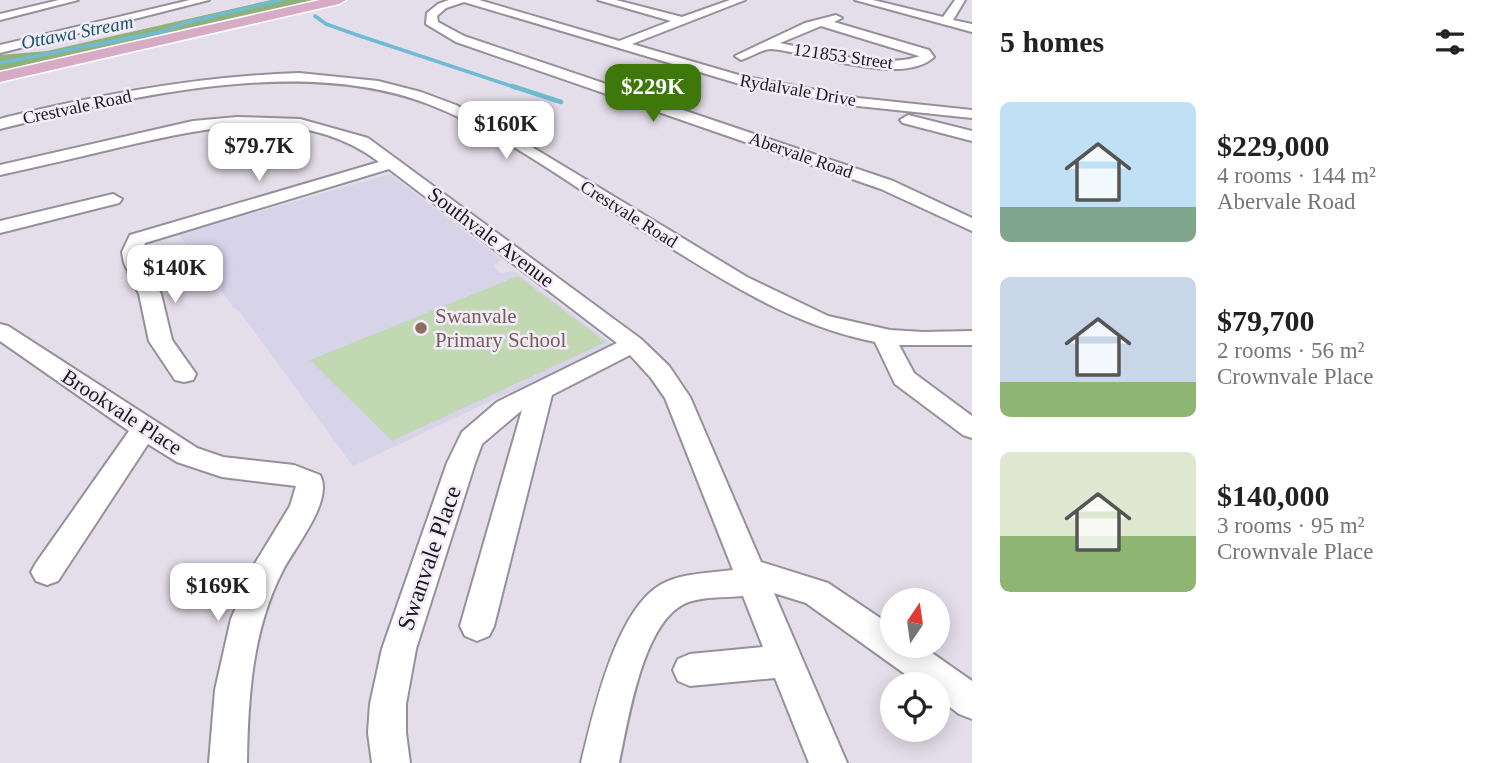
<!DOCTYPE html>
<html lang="en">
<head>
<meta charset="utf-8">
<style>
	body { margin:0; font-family:"Times New Roman",serif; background:#f6f6f6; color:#222; height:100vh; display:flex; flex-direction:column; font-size:26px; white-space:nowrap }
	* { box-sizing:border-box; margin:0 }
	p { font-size:23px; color:#767676 }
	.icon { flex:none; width:38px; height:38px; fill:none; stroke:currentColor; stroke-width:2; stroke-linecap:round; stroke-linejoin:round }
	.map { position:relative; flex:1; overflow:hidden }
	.panel { display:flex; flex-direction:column; background:#fff; width:525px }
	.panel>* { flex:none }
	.needle { width:46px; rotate:13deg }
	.tools { position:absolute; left:880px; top:588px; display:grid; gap:14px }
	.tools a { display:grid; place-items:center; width:70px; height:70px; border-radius:50%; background:#fff; box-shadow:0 4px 18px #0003; font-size:35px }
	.price { position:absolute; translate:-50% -60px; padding:0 16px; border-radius:14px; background:#fff; color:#222; font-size:23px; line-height:46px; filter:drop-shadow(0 2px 4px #0008) }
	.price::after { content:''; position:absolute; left:50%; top:42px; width:21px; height:16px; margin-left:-10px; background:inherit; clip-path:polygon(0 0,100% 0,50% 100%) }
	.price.active { background:#3e770a; color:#fff }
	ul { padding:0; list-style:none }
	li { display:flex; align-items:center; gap:21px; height:175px; padding:0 28px }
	li span { display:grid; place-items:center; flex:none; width:196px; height:140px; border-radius:10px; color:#555 }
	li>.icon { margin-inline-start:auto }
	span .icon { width:84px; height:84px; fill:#fffc; stroke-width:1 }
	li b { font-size:30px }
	h2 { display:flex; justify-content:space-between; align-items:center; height:84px; padding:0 28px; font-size:30px }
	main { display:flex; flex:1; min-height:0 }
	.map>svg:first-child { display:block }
	.education { fill:#d7d4ea }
	.green { fill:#c1d8b2 }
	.forest { fill:#90b17b }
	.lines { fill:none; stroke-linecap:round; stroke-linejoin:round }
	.stream-far1 { stroke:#6ebbd3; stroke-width:3.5 }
	.stream { stroke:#6ebbd3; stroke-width:4.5 }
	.minor-casing { stroke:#96909b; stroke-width:4 }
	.major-casing { stroke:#fff; stroke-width:3 }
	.minor { fill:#fff; fill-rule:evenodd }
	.major { fill:#d7aac5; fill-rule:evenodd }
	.education-dot { fill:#8d6e63; stroke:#f2ebf8; stroke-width:2.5 }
	.labels { text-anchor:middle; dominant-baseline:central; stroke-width:5; stroke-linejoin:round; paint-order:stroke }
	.far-street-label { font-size:18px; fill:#1b181d; stroke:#f2ebf8 }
	.far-water-label { font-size:19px; font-style:italic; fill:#155667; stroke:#f2ebf8 }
	.street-label { font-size:21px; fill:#1b181d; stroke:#f2ebf8 }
	.education-label { font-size:21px; fill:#785e54; stroke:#f2ebf8; text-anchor:start }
	.near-street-label { font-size:24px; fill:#1b181d; stroke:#f2ebf8 }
</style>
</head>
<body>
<main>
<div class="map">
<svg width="972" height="763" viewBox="0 0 972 763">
	<rect width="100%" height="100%" fill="#e4deea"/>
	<!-- education -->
	<path class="education" d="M390,174L502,260L493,266L500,273L515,271L612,344L353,466L240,312L234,308L179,235Z"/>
	<!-- green -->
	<path class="green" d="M518,276L606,342L392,441L310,360Z"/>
	<!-- forest -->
	<path class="forest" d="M271,0H322L0,72V55L47,51Z"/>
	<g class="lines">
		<!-- stream-far1 -->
		<path class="stream-far1" d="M315,16L326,24L357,35L517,88
			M0,63L166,31L184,23L281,0"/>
		<!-- stream -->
		<path class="stream" d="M512,86L561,102"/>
		<!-- minor casing -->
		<g class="minor-casing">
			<path id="minor" d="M59,0H78L0,20V14Z
				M190,0H209L0,53V45Z
				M449,0H479L619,41L671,21L598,0H616L682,17L730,0H745L632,44L742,76L858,98L972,110V118L858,106L740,84L464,2L446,8L437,16L438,22L464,36L893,181L972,218V231L881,189L456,42L426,24L427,13L438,4Z
				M855,0H873L943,17L955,0H965L953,20L972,24V32Z
				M836,15L842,18L834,22L929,50L934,57C902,87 811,52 771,49C762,49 751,57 741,60L735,56L805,23ZM821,26L919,56H920C882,70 819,51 780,43Z
				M299,73L378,81L421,92L456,105L522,141L747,277L828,316L890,330L923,332L972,331V345H899L914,373L972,416V438L963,435L895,384L875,342C789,325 720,278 647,233C576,189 506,134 428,104C301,55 128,97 0,129V119L7,117C102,94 201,76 299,73Z
				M908,115L972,131V141L903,123L900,120Z
				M237,117L300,119L368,138L641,339L669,366L690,397L761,562L828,583L892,626V646H922L972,681V719L959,714L938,698V684H919L806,603L774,593L847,763H809L775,678L690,686L678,681L673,670L678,659L690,654L763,647L743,596C725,598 700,596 684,604C642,625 628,721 619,763H581C593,714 615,612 660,585C681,573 709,573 733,570L665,398L651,378L630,355L552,395L494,626L489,636L477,641L465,636L460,626L522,410L482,444L475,463L416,649L406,704V733L410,763H372L368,733L370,704L382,649L447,463L462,432L497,402L617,343L389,169L145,243L142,252L144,263L161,294L172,340L196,374L193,380L184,382L175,380L149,341L139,294L124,263L122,252L130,235L379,162C303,104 206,128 121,147C80,157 40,166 0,175V165L193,121Z
				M113,194L122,199L119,203L0,233V221Z
				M0,324L8,326L197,448L223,457L294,465L320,475C334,500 295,547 283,570C252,630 248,697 247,763H209L215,690L231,619L254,565L290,506L296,486L222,477L177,462L148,444L58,581L47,585L36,581L31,572L36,563L129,431L0,341Z"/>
		</g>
		<!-- major casing -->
		<g class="major-casing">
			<path id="major" d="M320,0H346L339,4L0,82V72Z"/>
		</g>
		<!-- minor -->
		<use href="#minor" class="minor"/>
		<!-- major -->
		<use href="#major" class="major"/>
	</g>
	<!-- markers -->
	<circle class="education-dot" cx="421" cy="328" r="7"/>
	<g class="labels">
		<!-- far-street labels -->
		<g class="far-street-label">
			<text transform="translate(843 56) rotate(8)">121853 Street</text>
			<text transform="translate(798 90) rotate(10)">Rydalvale Drive</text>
			<text transform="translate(77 107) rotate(-12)">Crestvale Road</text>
			<text transform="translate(801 155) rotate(19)">Abervale Road</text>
			<text transform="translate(629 214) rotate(32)">Crestvale Road</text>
		</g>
		<!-- far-water labels -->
		<g class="far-water-label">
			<text transform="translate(77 32) rotate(-11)">Ottawa Stream</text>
		</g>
		<!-- street labels -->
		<g class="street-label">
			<text transform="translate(491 237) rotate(37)">Southvale Avenue</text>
			<text transform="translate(122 412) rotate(33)">Brookvale Place</text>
		</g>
		<!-- education labels -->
		<g class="education-label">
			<text x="435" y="316">Swanvale<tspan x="435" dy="24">Primary School</tspan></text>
		</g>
		<!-- near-street labels -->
		<g class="near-street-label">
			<text transform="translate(429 558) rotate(-71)">Swanvale Place</text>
		</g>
	</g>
</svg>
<div class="tools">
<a><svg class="needle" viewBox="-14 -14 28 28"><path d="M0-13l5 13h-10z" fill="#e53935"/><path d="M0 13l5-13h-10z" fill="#767676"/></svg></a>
<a><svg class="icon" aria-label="locate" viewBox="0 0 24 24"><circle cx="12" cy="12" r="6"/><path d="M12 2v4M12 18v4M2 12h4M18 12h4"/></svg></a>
</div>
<b class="price active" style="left:653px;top:124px">$229K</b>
<b class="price" style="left:506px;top:161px">$160K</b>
<b class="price" style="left:259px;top:183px">$79.7K</b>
<b class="price" style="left:175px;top:305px">$140K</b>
<b class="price" style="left:218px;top:623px">$169K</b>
</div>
<section class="panel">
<h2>5 homes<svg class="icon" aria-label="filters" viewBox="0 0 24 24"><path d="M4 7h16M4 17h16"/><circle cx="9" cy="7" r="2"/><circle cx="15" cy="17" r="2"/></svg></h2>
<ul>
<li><span style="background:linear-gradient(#bfe0f5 75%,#7fa58c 0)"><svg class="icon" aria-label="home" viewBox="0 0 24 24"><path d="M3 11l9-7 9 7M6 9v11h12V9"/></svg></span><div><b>$229,000</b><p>4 rooms · 144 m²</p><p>Abervale Road</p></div></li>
<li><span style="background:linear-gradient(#c9d6e8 75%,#8fb573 0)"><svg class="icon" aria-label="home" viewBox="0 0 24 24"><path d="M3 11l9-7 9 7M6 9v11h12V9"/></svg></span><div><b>$79,700</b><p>2 rooms · 56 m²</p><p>Crownvale Place</p></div></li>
<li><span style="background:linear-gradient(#dfe7d0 60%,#8fb573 0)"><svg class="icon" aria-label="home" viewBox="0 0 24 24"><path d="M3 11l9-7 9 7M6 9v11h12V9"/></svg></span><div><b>$140,000</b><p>3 rooms · 95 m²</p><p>Crownvale Place</p></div></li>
</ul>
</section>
</main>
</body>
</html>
